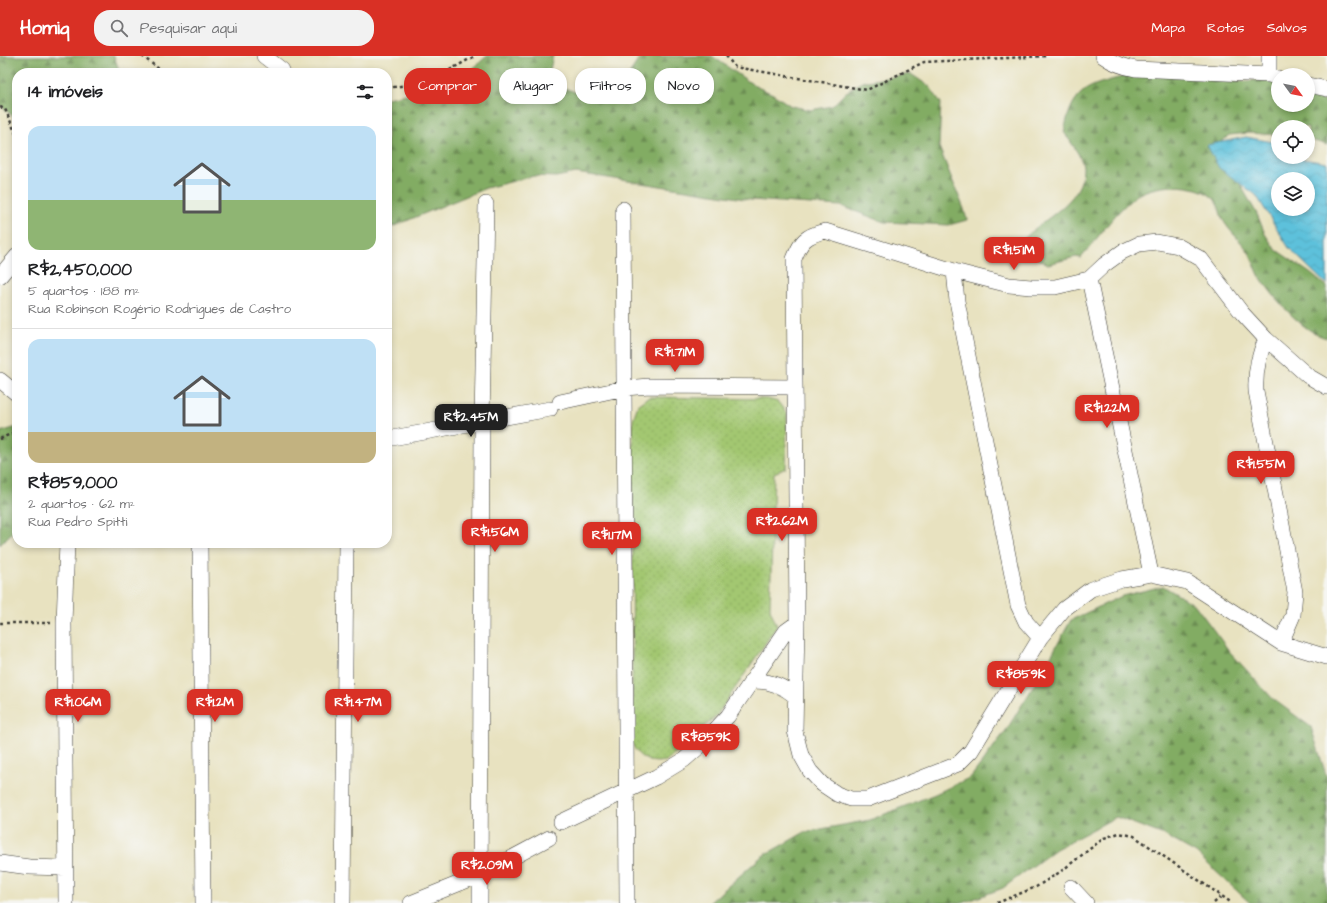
<!DOCTYPE html>
<html lang="pt">
<head>
<meta charset="utf-8">
<style>
	body { margin:0; font-family:"Architects Daughter",sans-serif; background:#f2f2f2; color:#202124; height:100vh; display:flex; flex-direction:column; font-size:15px; white-space:nowrap }
	* { box-sizing:border-box; margin:0 }
	p { font-size:13px; color:#757577 }
	.icon { flex:none; width:22px; height:22px; fill:none; stroke:currentColor; stroke-width:2; stroke-linecap:round; stroke-linejoin:round }
	.map { position:relative; flex:1; overflow:hidden }
	.sheet { position:absolute; left:12px; top:12px; width:380px; height:480px; display:flex; flex-direction:column; background:#fff; border-radius:16px; box-shadow:0 2px 6px #0003 }
	.sheet>* { flex:none }
	.guide { position:absolute; left:404px; top:12px; width:380px; height:36px; display:flex; gap:8px }
	.needle { width:26px; rotate:123deg }
	.fabs { position:absolute; left:1271px; top:12px; display:grid; gap:8px }
	.fabs a { display:grid; place-items:center; width:44px; height:44px; border-radius:50%; background:#fff; box-shadow:0 2px 6px #0003; font-size:20px }
	.price { position:absolute; translate:-50% -34px; padding:0 9px; border-radius:8px; background:#d93025; color:#fff; font-size:13px; line-height:26px; filter:drop-shadow(0 1px 2px #0008) }
	.price::after { content:''; position:absolute; left:50%; top:24px; width:12px; height:9px; margin-left:-6px; background:inherit; clip-path:polygon(0 0,100% 0,50% 100%) }
	.price.selected { background:#222; color:#fff }
	ul { padding:0; list-style:none }
	li { display:grid; align-content:center; gap:8px; height:212px; padding:0 16px }
	li+li { border-top:1px solid #e0e0e0 }
	li span { display:grid; place-items:center; height:124px; border-radius:12px; color:#555 }
	li>.icon { margin-inline-start:auto }
	span .icon { width:72px; height:72px; fill:#fffc; stroke-width:1 }
	li b { font-size:17px }
	h2 { display:flex; justify-content:space-between; align-items:center; height:48px; padding:0 16px; font-size:17px }
	.pill { padding:0 14px; border-radius:16px; background:#fff; box-shadow:0 2px 6px #0003; font-size:14px; line-height:36px }
	.pill.selected { background:#d93025; color:#fff }
	header { display:flex; align-items:center; gap:24px; box-sizing:border-box; height:56px; padding:0 20px; background:#d93025; color:#fff }
	header strong { font-size:19px }
	nav { display:flex; gap:22px; margin-inline-start:auto; font-size:14px }
	.search { width:280px; height:36px; background:#f2f2f2; display:flex; align-items:center; gap:10px; box-sizing:border-box; padding:0 14px; border-radius:16px; color:#757577; font-size:15px }
	.map>svg:first-child { display:block }
	.forest { fill:url(#forest-firs); stroke:#4f6440 }
	.park { fill:url(#park-dots); stroke:#607246 }
	.water { fill:url(#water-waves); stroke:#3c6e7c; fill-rule:evenodd }
	.lines { fill:none; stroke-linecap:round; stroke-linejoin:round }
	.street-casing { stroke:#3b3a35; stroke-width:16 }
	.path { stroke:#3b3a35; stroke-width:2.5; stroke-dasharray:3 3; stroke-linecap:butt }
	.street { stroke:#fff; stroke-width:15 }
</style>
</head>
<body>
<header>
<strong>Homiq</strong>
<div class="search"><svg class="icon" aria-label="search" viewBox="0 0 24 24"><circle cx="10" cy="10" r="6"/><path d="M15 15l6 6"/></svg>Pesquisar aqui</div>
<nav><a>Mapa</a><a>Rotas</a><a>Salvos</a></nav>
</header>
<div class="map">
<svg width="1327" height="847" viewBox="0 0 1327 847">
	<defs>
		<pattern id="forest-firs" width="22" height="20" patternUnits="userSpaceOnUse"><rect width="22" height="20" fill="#82ac63"/><path d="M5 1l3.5 6h-7zM16 11l3.5 6h-7z" fill="#6a8b51"/></pattern>
		<pattern id="park-dots" width="8" height="8" patternUnits="userSpaceOnUse"><rect width="8" height="8" fill="#a3c771"/><path d="M2 2h.1M6 6h.1" fill="none" stroke="#8caa61" stroke-width="1.8" stroke-linecap="round"/></pattern>
		<pattern id="water-waves" width="16" height="10" patternUnits="userSpaceOnUse"><rect width="16" height="10" fill="#5dc1db"/><path d="M0 5q4-4 8 0t8 0" fill="none" stroke="#50a5bb"/></pattern>
	</defs>
	<rect width="100%" height="100%" fill="#f6f6f2"/>
	<filter id="ink" filterUnits="userSpaceOnUse"><feTurbulence type="fractalNoise" baseFrequency=".025" numOctaves="2"/><feDisplacementMap in="SourceGraphic" scale="8" xChannelSelector="R" yChannelSelector="G"/><feConvolveMatrix kernelMatrix="1 2 1 2 8 2 1 2 1" color-interpolation-filters="sRGB"/></filter>
	<filter id="wash" filterUnits="userSpaceOnUse"><feTurbulence type="fractalNoise" baseFrequency=".012" numOctaves="4" result="noise"/><feDisplacementMap in="SourceGraphic" scale="16" xChannelSelector="R" yChannelSelector="G"/><feGaussianBlur stdDeviation="0.9" result="paint"/><feColorMatrix in="noise" values="0 0 0 0 0 0 0 0 0 0 0 0 0 0 0 0 0 1.4 0 .05"/><feComposite in="paint" operator="in"/></filter>
	<g filter="url(#wash)">
		<rect width="100%" height="100%" fill="#e8e2c0"/>
		<!-- forest -->
		<path class="forest" d="M0,0H114L120,17H17V64L0,49Z
			M487,0H553L549,18L562,31L580,38L599,42L619,33L641,0H712L755,30L773,38L791,50L811,54L832,50L845,37L861,26L911,18L930,31L941,47L939,91L964,153L967,164L949,169L884,166L841,150L751,144L576,117L556,121L534,120L486,132L387,173V42L436,32L459,25Z
			M1133,18L1191,21L1235,26L1258,24L1278,26V49H1308V38L1327,46V89L1308,83V71H1278V79L1249,77L1229,79L1214,93L1235,119L1257,158L1265,178L1275,193L1310,217L1327,231V282C1303,277 1272,240 1259,219C1255,211 1253,202 1248,195C1240,184 1229,175 1223,164C1220,158 1219,149 1215,144C1199,125 1151,127 1133,142C1113,159 1098,182 1081,202L1076,201L1048,208L1037,202L1012,203C1016,196 1018,189 1023,184C1043,161 1084,147 1083,111C1083,102 1069,84 1064,76C1073,28 1091,30 1133,18Z
			M17,371V471L0,489V376Z
			M1163,530L1195,549L1230,596L1273,643L1311,671L1327,722V847H1250L1196,797L1164,779L1116,761L1056,793L1003,832L963,847H709L761,801L805,776L870,764L935,738L971,721L1007,673L1041,618L1071,564L1122,540Z"/>
		<!-- park -->
		<path class="park" d="M649,341L768,343L778,346L787,358L786,412L774,417L770,553L777,570L717,659L666,705C650,708 638,703 632,687L633,363L638,349Z"/>
		<!-- water -->
		<path class="water" d="M1246,81L1278,87V101H1300L1303,103L1327,107V229L1289,192L1256,139L1219,112L1207,89ZM1278,123H1308V153H1278Z"/>
	</g>
	<g filter="url(#ink)">
		<g class="lines">
			<!-- street casing -->
			<g class="street-casing">
				<path id="street" d="M264,0L282,14
					M1103,0C1114,8 1123,11 1136,13L1269,19L1278,22
					M1269,19V0
					M1308,29L1327,33
					M623,153L627,847
					M954,215L957,245L1018,549L1026,566L1040,582
					M0,220L17,200
					M1089,223L1151,518
					M1266,283C1258,300 1255,316 1256,335L1295,536L1293,559L1281,587
					M0,324L17,338
					M1327,331L1308,320L1266,283L1242,257L1201,203L1178,190L1157,186L1139,188L1122,196L1104,209L1089,223L1055,231H1031L1009,229L954,215L825,175C805,180 801,185 794,203L797,567L795,675L801,699L810,715L822,728L837,738L851,743H868L958,708L971,695L1040,582L1064,553L1091,533L1122,523L1151,518L1187,526L1281,587L1327,601
					M560,346L625,332L649,330L794,331
					M387,383L550,353
					M200,487L203,847
					M751,625C768,624 782,629 795,640
					M561,766L656,721L684,704L700,690L728,660L786,575L797,567
					M0,807L29,811L65,812
					M1071,831L1086,847
					M66,847L64,567L67,487
					M343,847L346,487
					M411,847L480,819L549,782
					M480,847L482,367L486,148"/>
			</g>
			<!-- path -->
			<path class="path" d="M142,0L164,17
				M726,0L735,11L867,34L924,6L1048,0
				M387,32L428,26L475,0
				M0,51L5,53L17,80
				M0,383L13,377L17,372
				M0,567H51
				M997,847L1036,831L1060,816L1104,782L1119,777L1134,780L1232,847
				M1214,847L1223,839"/>
			<!-- street -->
			<use href="#street" class="street"/>
		</g>
	</g>
</svg>
<div class="fabs">
<a><svg class="needle" viewBox="-14 -14 28 28"><path d="M0-13l5 13h-10z" fill="#e53935"/><path d="M0 13l5-13h-10z" fill="#757577"/></svg></a>
<a><svg class="icon" aria-label="locate" viewBox="0 0 24 24"><circle cx="12" cy="12" r="6"/><path d="M12 2v4M12 18v4M2 12h4M18 12h4"/></svg></a>
<a><svg class="icon" aria-label="layers" viewBox="0 0 24 24"><path d="M12 4l9 5-9 5-9-5zM3 14l9 5 9-5"/></svg></a>
</div>
<b class="price" style="left:1014px;top:215px">R$1.51M</b>
<b class="price" style="left:675px;top:317px">R$1.71M</b>
<b class="price" style="left:1107px;top:373px">R$1.22M</b>
<b class="price selected" style="left:471px;top:382px">R$2.45M</b>
<b class="price" style="left:1261px;top:429px">R$1.55M</b>
<b class="price" style="left:782px;top:486px">R$2.62M</b>
<b class="price" style="left:495px;top:497px">R$1.56M</b>
<b class="price" style="left:612px;top:500px">R$1.17M</b>
<b class="price" style="left:1021px;top:639px">R$859K</b>
<b class="price" style="left:78px;top:667px">R$1.06M</b>
<b class="price" style="left:215px;top:667px">R$1.2M</b>
<b class="price" style="left:358px;top:667px">R$1.47M</b>
<b class="price" style="left:706px;top:702px">R$859K</b>
<b class="price" style="left:487px;top:830px">R$2.09M</b>
<div class="guide">
<a class="pill selected">Comprar</a>
<a class="pill">Alugar</a>
<a class="pill">Filtros</a>
<a class="pill">Novo</a>
</div>
<section class="sheet">
<h2>14 imóveis<svg class="icon" aria-label="filters" viewBox="0 0 24 24"><path d="M4 7h16M4 17h16"/><circle cx="9" cy="7" r="2"/><circle cx="15" cy="17" r="2"/></svg></h2>
<ul>
<li><span style="background:linear-gradient(#bfe0f5 60%,#8fb573 0)"><svg class="icon" aria-label="home" viewBox="0 0 24 24"><path d="M3 11l9-7 9 7M6 9v11h12V9"/></svg></span><div><b>R$2,450,000</b><p>5 quartos · 188 m²</p><p>Rua Robinson Rogério Rodrigues de Castro</p></div></li>
<li><span style="background:linear-gradient(#bfe0f5 75%,#c2b280 0)"><svg class="icon" aria-label="home" viewBox="0 0 24 24"><path d="M3 11l9-7 9 7M6 9v11h12V9"/></svg></span><div><b>R$859,000</b><p>2 quartos · 62 m²</p><p>Rua Pedro Spitti</p></div></li>
</ul>
</section>
</div>
</body>
</html>
